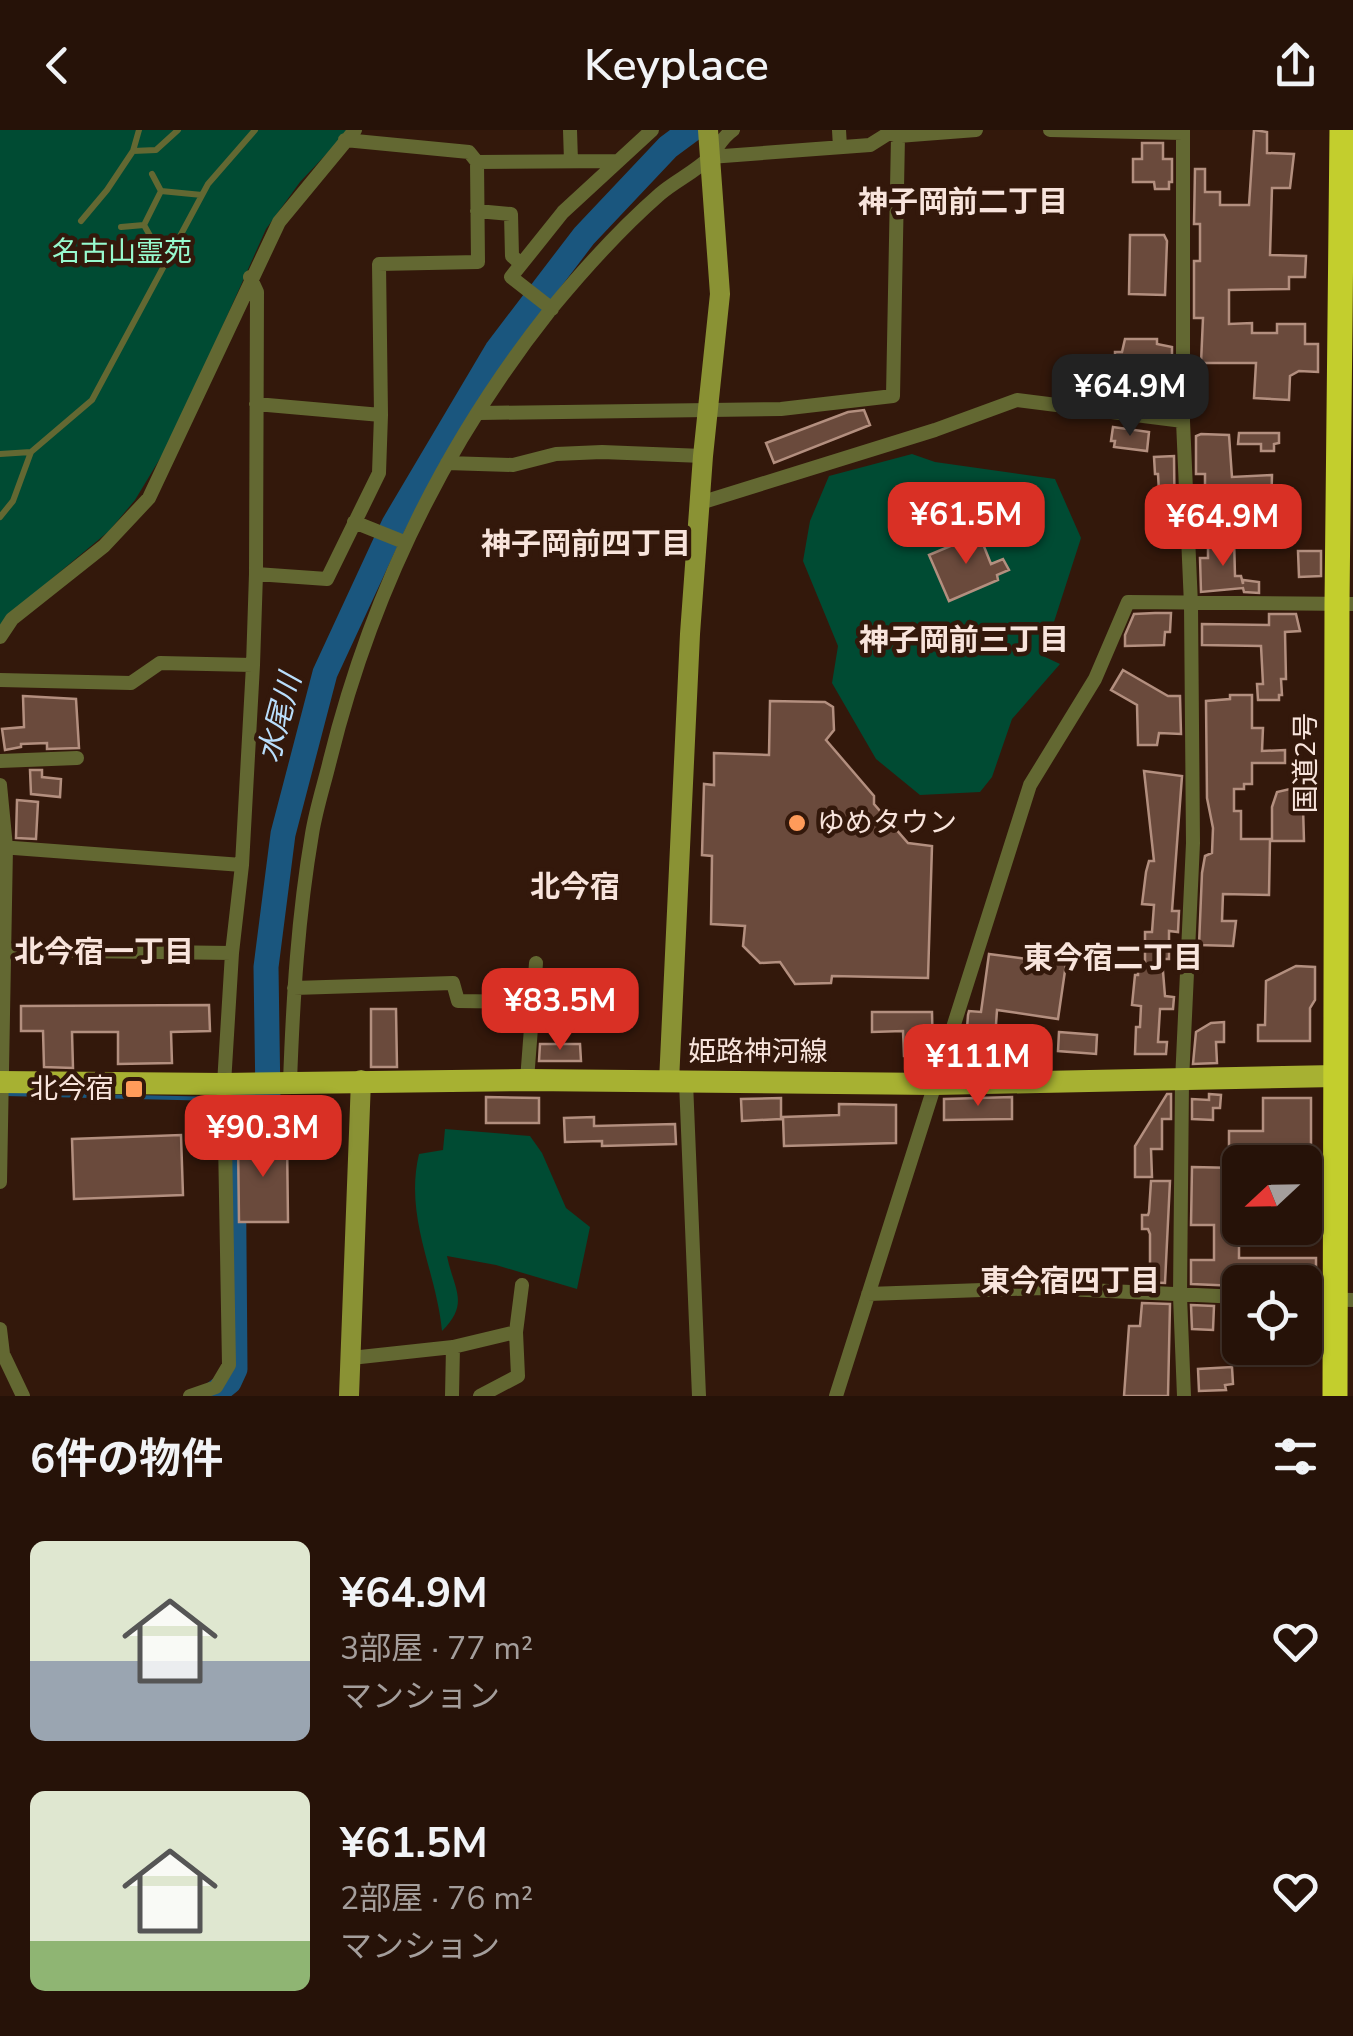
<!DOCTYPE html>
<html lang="ja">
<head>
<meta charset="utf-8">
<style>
	body { margin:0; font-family:"Nunito Sans","Noto Sans JP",sans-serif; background:#2e1b12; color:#f1f3f6; height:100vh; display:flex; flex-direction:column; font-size:38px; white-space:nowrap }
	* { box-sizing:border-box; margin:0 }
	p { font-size:32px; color:#a49e9c }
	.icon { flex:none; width:55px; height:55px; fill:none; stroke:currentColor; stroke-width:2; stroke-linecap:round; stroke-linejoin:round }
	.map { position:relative; height:1266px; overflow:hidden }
	.details { display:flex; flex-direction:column; background:#261208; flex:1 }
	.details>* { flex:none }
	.needle { width:65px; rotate:248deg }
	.fabs { position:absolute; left:1222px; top:1015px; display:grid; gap:20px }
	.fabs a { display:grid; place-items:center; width:100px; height:100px; border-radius:15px; background:#261208; box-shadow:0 2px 8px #0004,0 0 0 2px #423229; font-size:50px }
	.price { position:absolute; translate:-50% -85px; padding:0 22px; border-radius:20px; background:#d93025; color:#fff; font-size:32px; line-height:65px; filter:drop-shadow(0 2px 5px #0008) }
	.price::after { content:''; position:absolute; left:50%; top:60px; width:30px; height:22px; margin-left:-15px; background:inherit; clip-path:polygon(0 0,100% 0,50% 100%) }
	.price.current { background:#222; color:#fff }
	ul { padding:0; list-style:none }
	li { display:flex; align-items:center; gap:30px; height:250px; padding:0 30px }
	li span { display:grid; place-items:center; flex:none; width:280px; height:200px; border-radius:15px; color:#555 }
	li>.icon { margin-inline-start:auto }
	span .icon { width:120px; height:120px; fill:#fffc; stroke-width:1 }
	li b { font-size:42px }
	h2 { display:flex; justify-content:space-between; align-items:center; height:120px; padding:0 30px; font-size:42px }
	header { display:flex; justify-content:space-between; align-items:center; height:130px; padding:0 30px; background:#261208; font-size:45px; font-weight:600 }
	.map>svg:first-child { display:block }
	.green { fill:#004b33 }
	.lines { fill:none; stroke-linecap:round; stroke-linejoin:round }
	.stream { stroke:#1a567e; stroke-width:4 }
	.river { stroke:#1a567e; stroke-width:25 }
	.building { fill:#6a4a3c; stroke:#b38f7f; stroke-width:2.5 }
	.lane { stroke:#636832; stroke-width:6 }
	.street { stroke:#636832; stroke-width:14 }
	.secondary { stroke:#8a9234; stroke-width:20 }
	.primary { stroke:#a7b132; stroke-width:22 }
	.highway { stroke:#c3ce2d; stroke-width:25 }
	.poi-dot { fill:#ff9b5a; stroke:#33180b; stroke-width:4 }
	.labels { text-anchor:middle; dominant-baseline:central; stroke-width:9; stroke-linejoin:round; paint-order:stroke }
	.park-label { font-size:28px; fill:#97face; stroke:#33180b }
	.street-label { font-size:28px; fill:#f8e4dc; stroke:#33180b }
	.poi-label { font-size:28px; fill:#f8e4dc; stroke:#33180b; text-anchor:start }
	.neighbourhood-label { font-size:30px; font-weight:bold; fill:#f8e4dc; stroke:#33180b }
	.water-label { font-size:30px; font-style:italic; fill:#b9defc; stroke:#33180b }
</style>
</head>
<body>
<header><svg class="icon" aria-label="back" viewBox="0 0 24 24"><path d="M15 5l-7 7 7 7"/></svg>Keyplace<svg class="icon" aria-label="share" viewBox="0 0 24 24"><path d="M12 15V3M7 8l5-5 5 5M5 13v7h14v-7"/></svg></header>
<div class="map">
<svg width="1353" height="1266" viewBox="0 0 1353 1266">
	<rect width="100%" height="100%" fill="#33180b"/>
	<!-- green -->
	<path class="green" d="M0,0H349L300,52L266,99L173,307L135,370L109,401L49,451L0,498Z
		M912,324L935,332L1055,349L1081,408L1043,526L1060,534L1012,589L992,647L980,662L920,665L876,629L832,553L838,516L803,431L810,391L829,346Z
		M445,999L530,1006L542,1023L566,1078L590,1097L577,1159L496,1135L447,1126C454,1160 470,1173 442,1201C436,1139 404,1088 419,1024L443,1020Z"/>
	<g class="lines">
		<!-- stream -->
		<path class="stream" d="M5,964L220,969
			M230,969L241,970"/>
		<!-- river -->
		<path class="river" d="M211,1266L229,1252L235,1239L233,994L241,987V970H268L266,837L283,704L325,543L394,394L497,220L584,106L668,17L691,0"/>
	</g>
	<!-- building -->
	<path class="building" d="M1254,0L1267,2V23L1294,24L1290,58H1272L1270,125L1306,126L1305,147H1289V159L1229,160V194L1252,193V203H1277V194H1305V214H1318V242L1299,241L1290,246L1289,270L1254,268L1256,233H1201L1203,188H1194V131H1200V94H1194L1195,39H1205V62H1220V75H1249Z
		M1142,13H1163V29H1172V52H1169V59H1155L1154,52H1133V29H1142Z
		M1130,105H1164L1167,111L1165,165L1129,164Z
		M1125,209H1157V214L1172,217V236H1166V262H1148V253H1143V236H1115V222H1122Z
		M864,280L870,295L774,333L766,313L848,282Z
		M1113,297L1149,302L1147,321L1114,317L1115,311H1111Z
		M1239,303H1279V313L1274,314V321H1261V314H1238Z
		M1201,304L1229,305L1232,347L1272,345L1271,384H1254L1255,360H1231V384L1211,383V373L1205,372V344H1196V306Z
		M1174,326L1175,415H1162L1158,344H1155L1154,327Z
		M979,404L991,434L1003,429L1009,440L997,445L998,450L949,471L929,425Z
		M1208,408H1234L1235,446H1241L1243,454V450L1259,452V463L1244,462L1243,458L1201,462L1200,428H1208Z
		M1298,421H1321V446L1299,447Z
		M1155,483H1171L1170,502H1165L1164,515L1125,516V505L1134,484Z
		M1269,484H1296L1300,501L1285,502L1286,549H1281L1282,565H1279V570H1258L1257,554H1263L1261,516L1202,515V494L1269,495Z
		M1123,540L1168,566H1180L1181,604L1159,603L1157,615H1138L1137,575L1111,560Z
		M1230,565H1252V598H1263L1262,621L1285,620V633H1252V654H1244V659H1234V681H1241V709H1270L1269,765L1223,764L1222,791H1236L1233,816L1199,815L1202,743L1205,726L1212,723L1213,698L1207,668L1206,571L1230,569Z
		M23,566L76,569L79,618L47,619V613L21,614V617L5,620L2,599L24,597Z
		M770,571L825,572L833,577L834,600L826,610L874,666V674L908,713L932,716L928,848L832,846L831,853L795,854L780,832L760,833L743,816L745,796L711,794L712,726L702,725L704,654L714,655V623L769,625Z
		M30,640H42V647L61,649L60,667L31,664Z
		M1144,641L1182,646L1172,781H1179L1178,802L1169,801V829H1162L1165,866L1174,867L1173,879H1160L1158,912H1167L1166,924H1135L1136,897H1140L1141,876L1132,875L1135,845H1138V835H1145V802H1152L1154,775L1142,774L1146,742L1149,731H1154Z
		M1307,655L1309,667L1307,677H1303L1304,711H1272V677L1277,662Z
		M17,670L38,672L36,709L16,708Z
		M989,824L1066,834L1058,889L997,880L993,938L964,937L968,885L969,881L981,882Z
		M1296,836L1315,837V870L1310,878V911H1258V895H1265L1266,851Z
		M209,875L210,901L171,902L172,933L118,934V902H72L73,938L44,937L43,901H21V876Z
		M371,879H396L397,937H371Z
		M872,882H932L933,925L904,926L903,901L872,902Z
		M1224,892V912H1216L1217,933L1193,934L1196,902L1211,893Z
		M1059,902L1097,905L1096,924L1058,921Z
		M540,914H580L581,931H539Z
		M1167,964H1171V989H1162V1019H1151L1152,1047H1135V1016Z
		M1209,964L1221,965L1220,978H1213V990L1192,989V969L1209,970Z
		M486,967L539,968V993H486Z
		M1012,967V989L944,990V969Z
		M781,968V989L742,991L741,969Z
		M1263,968H1311V1032L1229,1035V1001H1263Z
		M839,974L896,975V1013L784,1016L783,987L839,985Z
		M594,987V996L675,994L676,1014L602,1016V1011L565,1012L564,988Z
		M181,1005L183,1065L74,1069L72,1009Z
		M287,1007L288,1092H239L238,1008Z
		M1192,1037L1237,1038L1233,1108L1239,1109V1128H1316V1141H1307V1148L1298,1147V1152H1269V1146L1240,1145L1238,1156L1191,1154V1130H1214V1095H1191Z
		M1151,1051H1170L1165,1153L1141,1152V1146L1148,1147L1150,1136V1104L1148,1099H1142V1085H1148L1149,1082Z
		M1142,1173L1170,1174L1168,1266H1124L1129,1196H1140Z
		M1191,1175L1214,1176L1213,1200L1192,1199Z
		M1232,1237L1233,1254L1225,1255L1226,1260L1199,1261L1198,1239Z"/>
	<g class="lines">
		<!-- lane -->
		<path class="lane" d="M133,21L139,0
			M152,44L161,61
			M81,91L107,60L133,21L156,20L178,0
			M121,97L144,95
			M166,134L144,95L161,61L202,65
			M0,324L31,322
			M0,387L13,371L31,322L92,270L208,54L255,0"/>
		<!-- street -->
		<path class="street" d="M570,0L571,31
			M839,0L840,17
			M1050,0L1183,3
			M1183,0V291L1191,475L1193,713L1182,951L1180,1166L1184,1266
			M710,27L870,15L889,3L898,6L976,0
			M477,32L616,31
			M477,81L511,84L512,126L521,134
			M552,179L511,147L563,82L652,0
			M256,274L381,285
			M480,283L781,279L893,266L898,6
			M447,333L513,335L556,324L602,322L703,326
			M700,373L935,300L1017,270L1183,291
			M354,392L404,412
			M256,444L327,449L379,343L381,285L379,134L478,132L477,32L469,22L345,10
			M0,507L12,489L104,416L149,368L279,92L355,0
			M0,550L131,553L160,533L253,535
			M0,631L77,628
			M0,655L6,717L0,1052
			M0,717L242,735
			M5,820L232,823
			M294,858L453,853L458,871L533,872L527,950
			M533,872L536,833
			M290,952C293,869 298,786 312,704C316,679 324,655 330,630C371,464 444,314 551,179C584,139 621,98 660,64C675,51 695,42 709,28C718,18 721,8 733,0
			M686,952L699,1266
			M868,1164L1043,1158L1240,1167
			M1305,1169L1353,1170
			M0,1199L3,1224L23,1266
			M351,1228L453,1217L516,1202
			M190,1266L216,1257L229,1235L224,954L232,823L242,735L253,535L256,444L257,162L250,147
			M452,1266L453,1217
			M480,1266L518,1246L516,1202L522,1155
			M836,1266L1030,655L1095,549L1128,472L1353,474"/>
		<!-- secondary -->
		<path class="secondary" d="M669,952L690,504L703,326L720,164L708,0
			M349,1266L361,950"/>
		<!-- primary -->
		<path class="primary" d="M0,952L224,954L527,950L935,954L1336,946"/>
		<!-- highway -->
		<path class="highway" d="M1335,1266L1337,474L1342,0"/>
	</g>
	<!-- markers -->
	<g class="poi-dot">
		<circle cx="797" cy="693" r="10"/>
		<rect x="124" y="949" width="20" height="20" rx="5"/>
	</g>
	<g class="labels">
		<!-- park labels -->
		<g class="park-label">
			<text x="122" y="122">名古山霊苑</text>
		</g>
		<!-- street labels -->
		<g class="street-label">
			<text transform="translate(1306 633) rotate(-90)">国道2号</text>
			<text x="758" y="922">姫路神河線</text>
		</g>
		<!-- poi labels -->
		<g class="poi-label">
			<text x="817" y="693">ゆめタウン</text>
			<text x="114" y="959" text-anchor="end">北今宿</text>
		</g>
		<!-- neighbourhood labels -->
		<g class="neighbourhood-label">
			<text x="963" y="72">神子岡前二丁目</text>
			<text x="586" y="414">神子岡前四丁目</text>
			<text x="964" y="510">神子岡前三丁目</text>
			<text x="575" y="757">北今宿</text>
			<text x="104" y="822">北今宿一丁目</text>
			<text x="1113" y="828">東今宿二丁目</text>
			<text x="1070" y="1151">東今宿四丁目</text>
		</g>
		<!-- water labels -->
		<g class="water-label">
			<text transform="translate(280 588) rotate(-75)">水尾川</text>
		</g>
	</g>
</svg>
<div class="fabs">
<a><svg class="needle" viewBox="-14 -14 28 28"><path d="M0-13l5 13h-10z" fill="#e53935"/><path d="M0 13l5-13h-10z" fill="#a49e9c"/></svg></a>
<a><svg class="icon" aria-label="locate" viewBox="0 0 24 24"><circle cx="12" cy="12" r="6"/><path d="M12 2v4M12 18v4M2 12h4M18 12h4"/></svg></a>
</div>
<b class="price current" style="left:1130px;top:309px">¥64.9M</b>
<b class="price" style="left:966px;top:437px">¥61.5M</b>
<b class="price" style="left:1223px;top:439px">¥64.9M</b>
<b class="price" style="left:560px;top:923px">¥83.5M</b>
<b class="price" style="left:978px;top:979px">¥111M</b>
<b class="price" style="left:263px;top:1050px">¥90.3M</b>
</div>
<section class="details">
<h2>6件の物件<svg class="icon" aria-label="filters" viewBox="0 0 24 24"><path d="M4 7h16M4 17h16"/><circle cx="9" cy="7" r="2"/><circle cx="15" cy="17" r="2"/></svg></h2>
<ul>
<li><span style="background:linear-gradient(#dfe7d0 60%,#9aa5b1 0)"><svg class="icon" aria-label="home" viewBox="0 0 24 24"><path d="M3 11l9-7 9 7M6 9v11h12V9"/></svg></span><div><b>¥64.9M</b><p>3部屋 · 77 m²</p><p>マンション</p></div><svg class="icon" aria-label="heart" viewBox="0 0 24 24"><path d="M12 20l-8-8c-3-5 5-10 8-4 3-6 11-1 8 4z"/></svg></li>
<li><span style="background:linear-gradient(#dfe7d0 75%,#8fb573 0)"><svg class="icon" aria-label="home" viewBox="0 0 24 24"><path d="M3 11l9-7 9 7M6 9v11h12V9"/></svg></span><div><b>¥61.5M</b><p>2部屋 · 76 m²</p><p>マンション</p></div><svg class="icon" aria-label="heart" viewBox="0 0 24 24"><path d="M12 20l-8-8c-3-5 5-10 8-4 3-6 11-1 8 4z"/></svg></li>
</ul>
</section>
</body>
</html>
